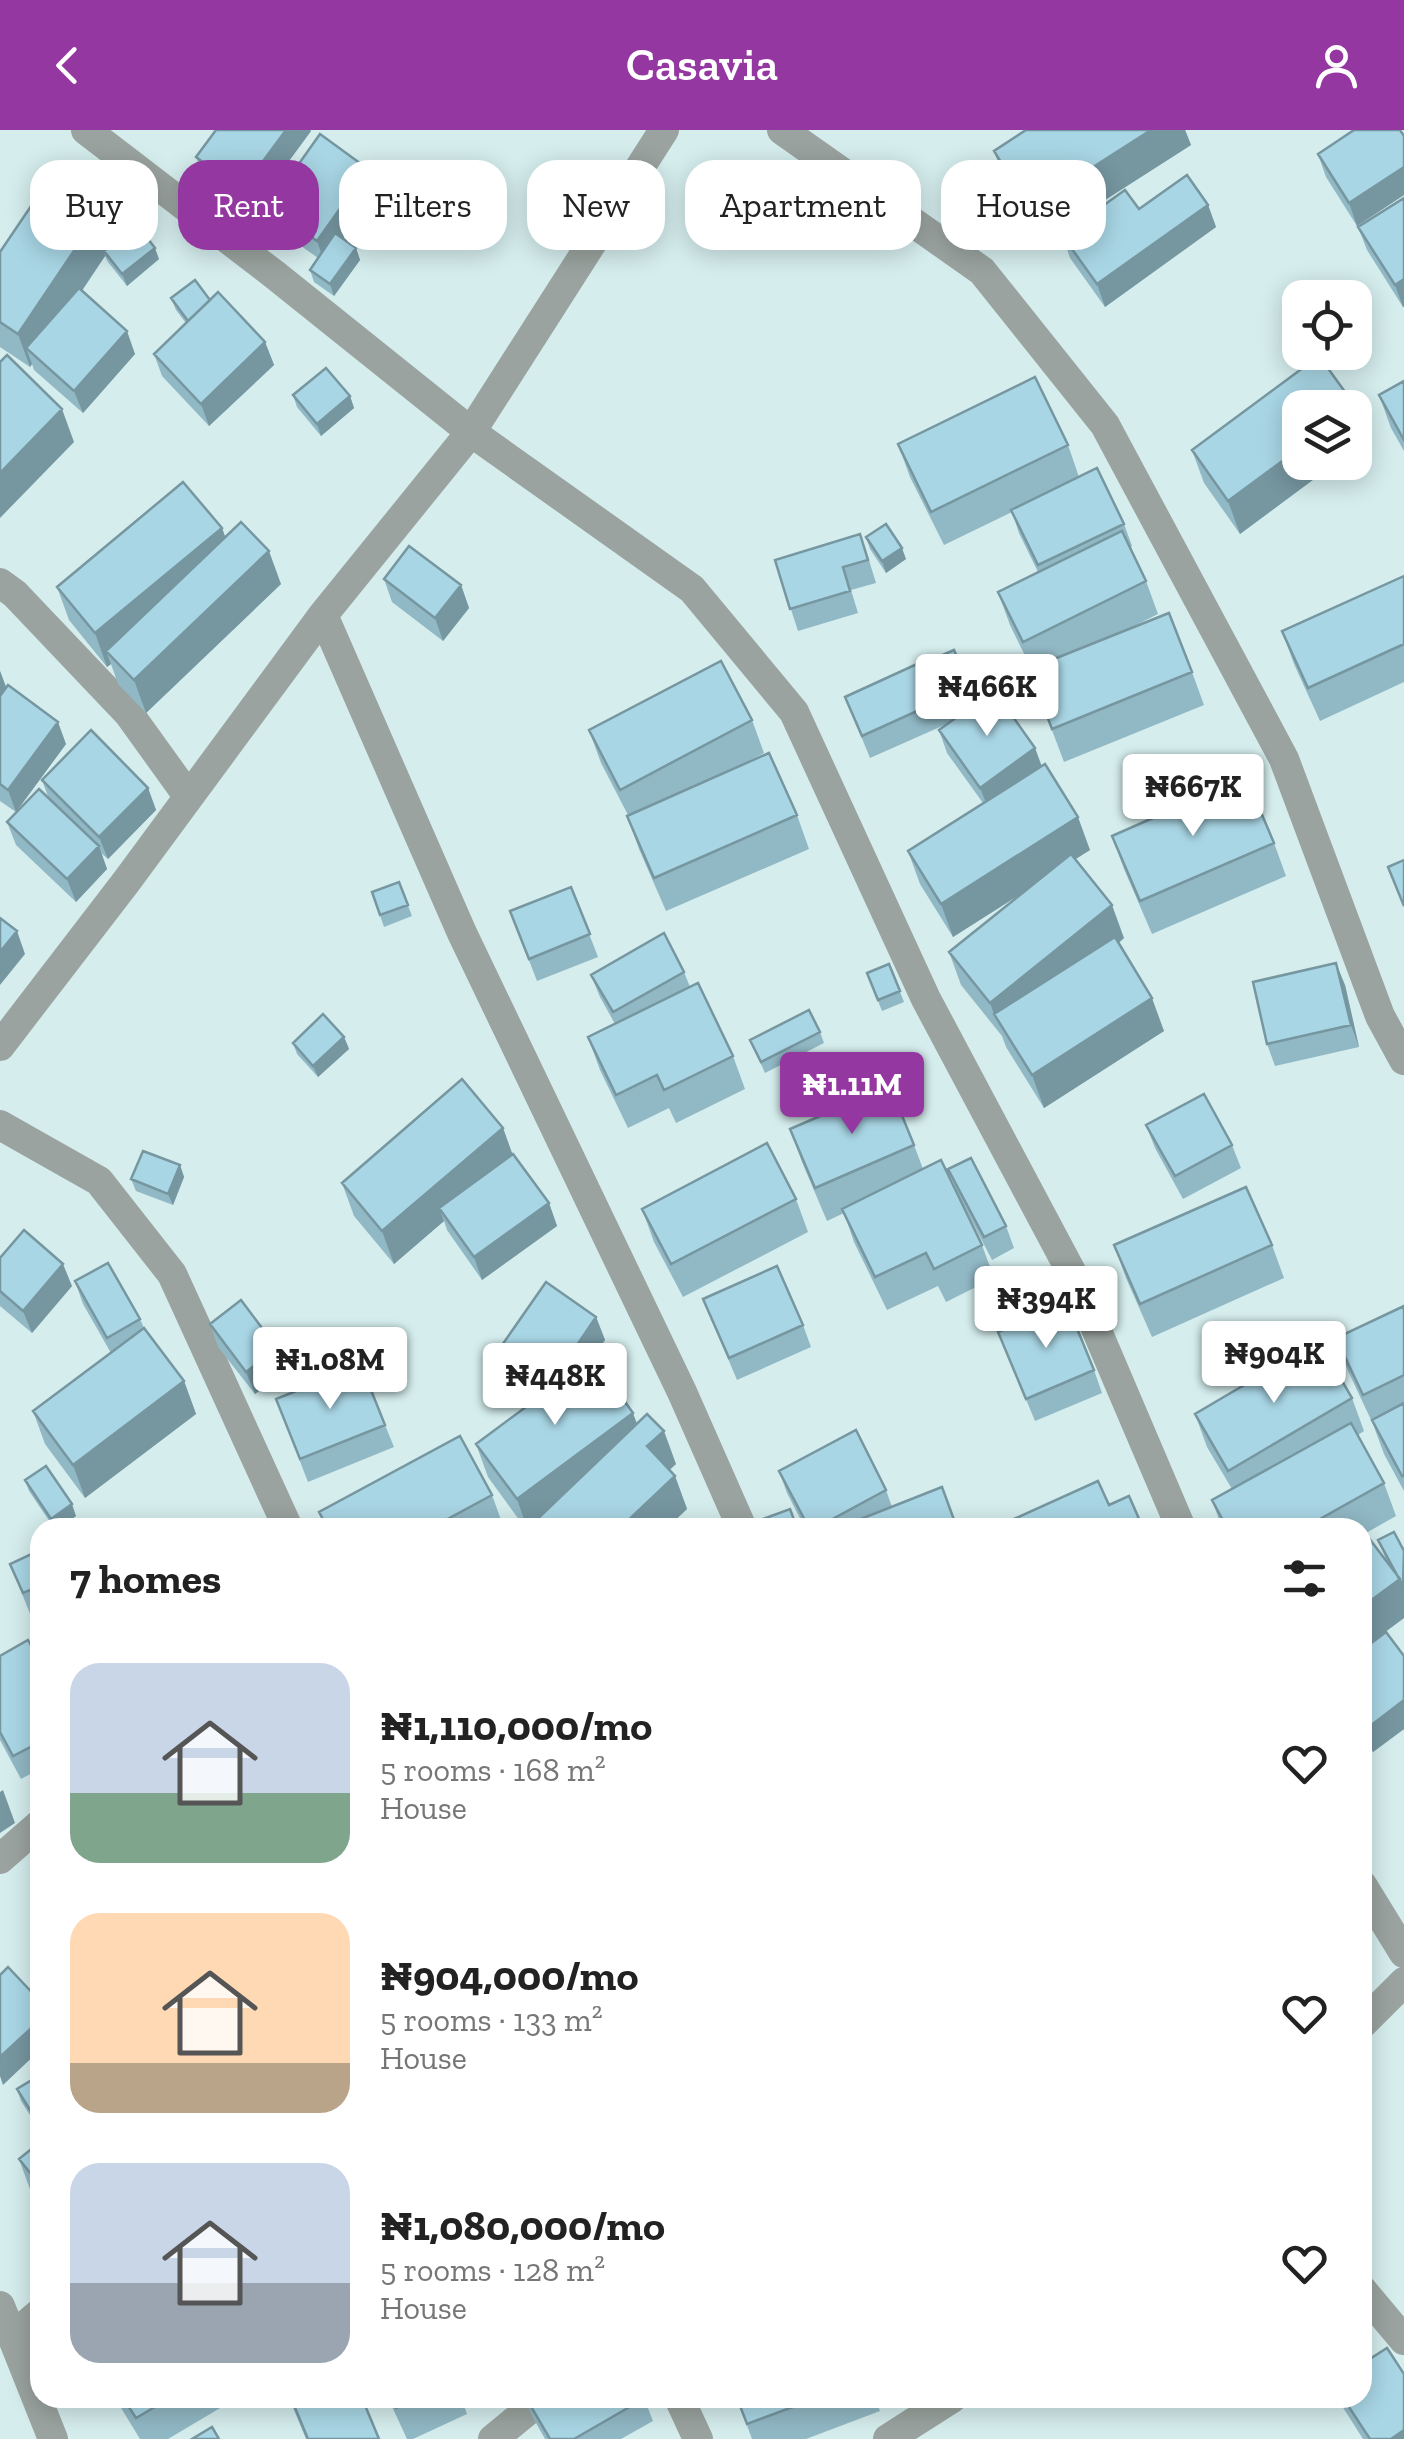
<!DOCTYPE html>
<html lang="en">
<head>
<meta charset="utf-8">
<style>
	body { margin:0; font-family:"Zilla Slab",serif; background:#f2f2f2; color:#222; height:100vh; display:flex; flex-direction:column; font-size:38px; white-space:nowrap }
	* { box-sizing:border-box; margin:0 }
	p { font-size:32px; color:#767676 }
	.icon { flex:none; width:55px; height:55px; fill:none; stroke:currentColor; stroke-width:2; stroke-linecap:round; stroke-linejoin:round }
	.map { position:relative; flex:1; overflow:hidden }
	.side { position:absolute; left:30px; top:1388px; width:1342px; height:890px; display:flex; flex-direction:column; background:#fff; border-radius:30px; box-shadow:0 5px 25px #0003 }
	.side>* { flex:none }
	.top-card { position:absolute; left:30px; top:30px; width:1345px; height:90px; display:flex; gap:20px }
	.tools { position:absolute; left:1282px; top:150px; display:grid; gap:20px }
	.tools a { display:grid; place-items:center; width:90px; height:90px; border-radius:20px; background:#fff; box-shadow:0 5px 25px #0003; font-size:50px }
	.price { position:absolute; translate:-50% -85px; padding:0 22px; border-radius:10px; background:#fff; color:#222; font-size:32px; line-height:65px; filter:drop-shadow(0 2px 5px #0008) }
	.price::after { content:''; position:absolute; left:50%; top:60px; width:30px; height:22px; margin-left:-15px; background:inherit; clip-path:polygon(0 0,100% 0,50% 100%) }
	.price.current { background:#9537a1; color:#fff }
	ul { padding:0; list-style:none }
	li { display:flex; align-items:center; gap:30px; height:250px; padding:0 40px }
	li span { display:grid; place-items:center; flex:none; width:280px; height:200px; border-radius:30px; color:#555 }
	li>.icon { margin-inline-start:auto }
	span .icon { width:120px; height:120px; fill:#fffc; stroke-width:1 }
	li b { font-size:42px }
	h2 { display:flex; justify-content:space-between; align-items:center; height:120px; padding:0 40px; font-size:42px }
	.pill { padding:0 35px; border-radius:30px; background:#fff; box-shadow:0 5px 25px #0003; font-size:35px; line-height:90px }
	.pill.current { background:#9537a1; color:#fff }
	header { display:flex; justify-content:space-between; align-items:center; height:130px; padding:0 40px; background:#9537a1; color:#fff; font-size:45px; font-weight:600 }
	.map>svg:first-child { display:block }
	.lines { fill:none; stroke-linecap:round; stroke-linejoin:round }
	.minor { stroke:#9aa39f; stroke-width:30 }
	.wall { fill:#91b8c5 }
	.shaded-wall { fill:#7696a0 }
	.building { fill:#a9d6e5; stroke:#7696a0; stroke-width:2.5 }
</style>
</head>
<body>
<header><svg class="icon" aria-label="back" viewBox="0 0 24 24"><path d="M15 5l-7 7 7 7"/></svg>Casavia<svg class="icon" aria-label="person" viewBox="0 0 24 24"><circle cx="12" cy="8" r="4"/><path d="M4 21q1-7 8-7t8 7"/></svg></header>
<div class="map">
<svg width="1404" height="2309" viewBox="0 0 1404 2309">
	<rect width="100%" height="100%" fill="#d5eded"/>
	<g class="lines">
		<!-- minor -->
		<path class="minor" d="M86,0L275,145L471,302L692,459L794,582L926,869L1074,1147L1181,1398
			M782,0L982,141L1105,295L1284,629L1380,886L1404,930
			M0,453L15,464L129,584L188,666
			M323,485L462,803L682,1262L742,1398
			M0,916L126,752L323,485L471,302L664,0
			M0,995L99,1051L172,1144L288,1398
			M0,1729L40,1694
			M1362,1755L1404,1823
			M1362,1894L1404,1852
			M1362,2160L1404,2210
			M0,2176L53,2309
			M13,2206L40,2183
			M679,2268L698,2309
			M493,2309L543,2268
			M888,2309L952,2268"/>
	</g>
	<!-- wall -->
	<path class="wall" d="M216,0H310L311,1L250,84L204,49L196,27Z
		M1026,0H1185L1191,15L1041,111L1006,54L994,21Z
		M1404,6V65L1357,96L1326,47L1318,24Z
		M368,39L377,62L343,109L356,118L360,130L334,166L314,152L310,140L318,128L277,99L269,76Z
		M1404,68L1403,177L1367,120L1358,97Z
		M1208,75L1216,97L1105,177L1070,128L1062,105Z
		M100,82L112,114L159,129L127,156L108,132L105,126L82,161L135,224L83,283L34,240L32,234L30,237L0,217V122Z
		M171,168L210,170L265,212L274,235L209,296L162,246L154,224L186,193L176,180Z
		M1319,226L1356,277L1368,310L1355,319V278H1300V332H1337L1240,404L1204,353L1192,320Z
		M1404,251V321L1391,298L1379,265Z
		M293,265L350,266L354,278L321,306L297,277Z
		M898,314L1068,315L1079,347L1124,394L1132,416L1130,418L1146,451L1158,484L1120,503L1192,542L1204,575L1064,632L1029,539L1031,538L1010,495L998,462L1038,442L1019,403L1012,382L944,415L910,347Z
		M222,398L225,407L281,454L146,583L118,554L111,534L107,537L69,490L57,457Z
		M866,407L906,429L886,443L870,419Z
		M868,427L876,453L851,460L858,483L798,501L775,430Z
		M1404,446V552L1320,591L1294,534L1282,501Z
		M384,449L461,455L469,478L443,511L392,472Z
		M0,541L6,558L66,614L16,682L0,671Z
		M970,557L976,573L1035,618L1042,636L1090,720L1075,729L1124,808L1119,813L1164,901L1044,978L1006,917L1002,906L961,855L949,822L1025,761L953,807L920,754L908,721L983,673L947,623L939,600L949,593L870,628L845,567Z
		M752,590L764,623L741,635L797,685L809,719L666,781L639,719L627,686L628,685L601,633L589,600Z
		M42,650L148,658L156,680L108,729L101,723L107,739L76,772L16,715L7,692L49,669Z
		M1112,706L1274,713L1286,746L1152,804L1124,739Z
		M399,752L412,786L384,797L372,762Z
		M571,757L598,827L537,851L510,781Z
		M889,834L904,872L882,881L867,843Z
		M684,842L690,857L733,926L745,959L676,993L669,978L628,998L600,940L588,907L615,894L600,867L591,845Z
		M1345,855L1359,917L1275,936L1267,914Z
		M820,902L824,913L765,943L750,910Z
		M344,907L349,919L318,947L297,924L293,913Z
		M1146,995L1232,1015L1241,1038L1183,1069L1155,1018Z
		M503,998L512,1025L549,1073L557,1096L482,1150L447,1100L444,1091L394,1134L354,1086L342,1053Z
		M790,999L914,1015L923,1039L982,1115L994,1148L946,1172L938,1156L887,1180L854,1112L844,1083L827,1091L802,1032Z
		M180,1035L184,1047L173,1075L136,1061L131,1049Z
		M948,1039L1006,1096L1014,1118L992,1130L957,1062Z
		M796,1069L808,1102L683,1167L654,1112L642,1079Z
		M1114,1115H1272L1284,1148L1152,1207L1126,1148Z
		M0,1128L72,1156L32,1203L0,1176Z
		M75,1151L140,1189L144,1198L184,1251L196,1284L85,1368L45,1314L33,1281L111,1223L83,1174Z
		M703,1169L803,1195L811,1217L737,1250Z
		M1404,1176V1361L1384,1324L1373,1294L1348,1241L1336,1208Z
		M596,1187L605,1210L593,1227L637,1293L676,1334L669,1340L675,1346L687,1379L667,1398H525L488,1347L476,1314L532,1272L502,1251L493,1228Z
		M210,1194L277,1218L286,1241L255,1264L218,1217Z
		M998,1202L1094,1240L1102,1263L1035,1291Z
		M1352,1268L1364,1301L1358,1305L1384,1353L1396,1386L1366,1403L1387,1432L1378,1410L1404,1421V1488L1362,1519V1398H1222L1212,1370L1232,1359L1207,1317L1195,1284Z
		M276,1269L385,1295L394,1317L308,1352Z
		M779,1341L886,1360L892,1377L957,1398H805L787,1363Z
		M25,1350L76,1386L60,1398H54L29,1361Z
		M492,1365L504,1398H325L319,1382Z
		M40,1420V1482L31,1486L10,1434Z
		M1362,1520L1404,1526V1599L1373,1622L1362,1609Z
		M0,1526L40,1532V1639L21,1649L0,1610Z
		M40,1945V2001L21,1971L17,1959Z
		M40,2012V2073L31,2062L19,2029Z
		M115,2268H237L168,2309H140Z
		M289,2268H362L379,2309H306Z
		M388,2268H461L467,2284L413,2309H407Z
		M525,2268H644L653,2291L621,2309H545L531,2284Z
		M737,2268H875L880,2281L806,2309H752Z
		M1339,2268H1362L1404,2309H1363L1342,2276Z"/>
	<!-- shaded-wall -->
	<path class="shaded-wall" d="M286,0H310L311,1L250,84L241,61Z
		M1151,0H1185L1191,15L1041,111L1029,78Z
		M1404,37V65L1357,96L1349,73Z
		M368,39L377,62L325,134L317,111Z
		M1208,75L1216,97L1105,177L1097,154Z
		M100,82L112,115L104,121L105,126L37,227L26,218L32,234L30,237L18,204Z
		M155,118L159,129L127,156L122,144Z
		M356,118L360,130L334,166L330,154Z
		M1404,149V177H1403L1395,155Z
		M127,201L135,224L83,283L74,261Z
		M265,212L274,235L209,296L201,274Z
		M350,266L354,278L321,306L317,294Z
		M1356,277L1368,310L1355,319V278Z
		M62,279L74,312L0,388V343Z
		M1300,318V332H1337L1240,404L1228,371Z
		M222,398L234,431L106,521L111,534L107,537L95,503Z
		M902,418L906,429L886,443L882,431Z
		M269,421L281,454L146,583L134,550Z
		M461,455L469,478L443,511L435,488Z
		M0,541L8,562L0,571Z
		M58,592L66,614L16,682L8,660Z
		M1035,618L1043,641L989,680L980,658Z
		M148,658L156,680L108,729L99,707Z
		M1078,687L1090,720L953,807L941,774Z
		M99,716L107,739L76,772L67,749Z
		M1112,775L1124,808L1006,903L994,884L990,873Z
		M17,801L25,824L0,855V822Z
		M1336,833L1345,855L1359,917L1351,895Z
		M1152,868L1164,901L1044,978L1032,945Z
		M344,907L349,919L318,947L313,936Z
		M503,998L515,1031L439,1078L444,1091L394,1134L382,1101Z
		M180,1035L184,1047L173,1075L168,1064Z
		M549,1073L557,1096L482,1150L474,1127Z
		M63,1134L72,1156L32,1203L23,1181Z
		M596,1187L605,1210L552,1286L544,1264Z
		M277,1218L286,1241L255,1264L246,1242Z
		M184,1251L196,1284L85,1368L73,1335Z
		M633,1283L645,1316L527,1398L517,1369Z
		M664,1301L676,1334L660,1349L647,1316Z
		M675,1346L687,1379L667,1398H620Z
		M72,1374L76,1386L60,1398H55L51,1389Z
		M1400,1449L1404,1459V1488L1362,1519V1477Z
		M1404,1570V1599L1373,1622L1365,1600Z
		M3,1660L15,1693L0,1703V1662Z
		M40,1890V1920L3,1955L0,1946V1927Z
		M1404,2300V2309H1391Z"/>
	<!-- building -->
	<path class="building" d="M216,0H286L241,61L196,27Z
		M1026,0H1151L1029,78L994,21Z
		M1354,0H1400L1404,6V37L1349,73L1318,24Z
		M320,4L368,39L317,111L269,76Z
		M1187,45L1208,75L1097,154L1062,105L1125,60L1139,79Z
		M50,48L100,82L18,204L0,192V122Z
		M1404,68V149L1395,155L1358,97Z
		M137,95L155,118L122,144L104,121Z
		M335,103L356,118L330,154L310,140Z
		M195,150L210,170L188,191L171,168Z
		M79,158L127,201L74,261L26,218Z
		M218,162L265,212L201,274L154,224Z
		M7,225L62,279L0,343V232Z
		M1319,226L1356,277L1300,278V318L1228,371L1192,320Z
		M326,238L350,266L317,294L293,265Z
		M1035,247L1068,315L931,382L898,314Z
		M1404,251V310L1379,265Z
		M1097,338L1124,394L1038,435L1011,380Z
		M183,352L222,398L95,503L57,457Z
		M241,392L269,421L134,550L106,521Z
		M886,394L902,418L882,431L866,407Z
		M1122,401L1146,451L1023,512L998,462Z
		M860,404L868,430L843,437L850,461L790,479L775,430Z
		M409,416L461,455L435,488L384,449Z
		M1404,446V514L1308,558L1282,501Z
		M1169,483L1192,542L1052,599L1029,539Z
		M954,520L970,557L862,606L845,567L928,529L929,531Z
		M721,531L752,590L620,660L589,600Z
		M8,555L58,592L8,660L0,654V566Z
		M994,560L1035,618L980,658L939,600Z
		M91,600L148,658L99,707L42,650Z
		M769,623L797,685L654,748L627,686Z
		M1045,634L1078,687L941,774L908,721Z
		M1246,647L1274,713L1140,771L1112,706Z
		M39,659L99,716L67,749L7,692Z
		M1071,724L1112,775L990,873L949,822Z
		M1404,730V776L1388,737Z
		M399,752L408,775L380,785L372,762Z
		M571,757L590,804L529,829L510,781Z
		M0,788L17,801L0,822Z
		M664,803L684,842L613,882L591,845Z
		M1115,807L1152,868L1032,945L994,884Z
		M1336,833L1351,895L1267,914L1253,852Z
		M889,834L900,861L878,870L867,843Z
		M698,853L733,926L664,960L657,945L616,965L588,907Z
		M809,880L820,902L761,932L750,910Z
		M323,884L344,907L313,936L293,913Z
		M462,949L503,998L382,1101L342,1053Z
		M890,956L914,1015L815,1058L790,999Z
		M1204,964L1232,1015L1175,1046L1146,995Z
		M767,1013L796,1069L671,1134L642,1079Z
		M143,1021L180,1035L168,1064L131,1049Z
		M513,1024L549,1073L474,1127L439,1078Z
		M971,1028L1006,1096L984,1107L948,1039Z
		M941,1030L982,1115L934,1139L926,1123L875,1147L842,1079Z
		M1246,1057L1272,1115L1140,1174L1114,1115Z
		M24,1100L63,1134L23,1181L0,1161V1128Z
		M108,1133L140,1189L107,1208L75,1151Z
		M777,1136L803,1195L729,1228L703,1169Z
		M546,1152L596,1187L544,1264L493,1228Z
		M241,1170L277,1218L246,1242L210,1194Z
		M1067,1174L1094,1240L1026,1269L998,1202Z
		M1404,1176V1245L1363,1265L1336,1208Z
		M144,1198L184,1251L73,1335L33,1281Z
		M1319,1211L1352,1268L1228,1341L1195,1284Z
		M593,1227L633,1283L517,1369L476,1314Z
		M361,1235L385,1295L300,1329L276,1269Z
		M1404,1273V1346H1402L1372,1290Z
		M647,1284L664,1301L647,1316L675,1346L620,1398H528Z
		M1351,1293L1384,1353L1304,1398H1227L1212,1370Z
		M856,1300L886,1360L816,1398H809L779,1341Z
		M460,1306L492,1365L431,1398H328L319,1382Z
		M46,1336L72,1374L51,1389L25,1350Z
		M1098,1351L1109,1375L1129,1366L1143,1398H994Z
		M942,1357L957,1398H838Z
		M790,1379L797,1398H766L763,1389Z
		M1362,1399L1400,1449L1362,1477Z
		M1394,1402L1404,1421L1403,1456L1378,1410Z
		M40,1420V1456L23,1463L10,1434Z
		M1386,1502L1404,1526V1570L1365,1600L1362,1597V1520Z
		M28,1510L40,1532V1612L13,1626L0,1602V1526Z
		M8,1837L40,1871V1890L0,1927V1845Z
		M40,1945V1996L17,1959Z
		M40,2012V2055L19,2029Z
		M1387,2218L1404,2244V2300L1391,2309H1370L1343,2268H1362V2234Z
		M123,2268H170L136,2288Z
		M291,2268H362L379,2309H308Z
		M391,2268H419L396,2278Z
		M526,2268H645L574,2309H550Z
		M737,2268H817L747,2294Z
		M212,2297L219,2309H192Z"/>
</svg>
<div class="tools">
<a><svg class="icon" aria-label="locate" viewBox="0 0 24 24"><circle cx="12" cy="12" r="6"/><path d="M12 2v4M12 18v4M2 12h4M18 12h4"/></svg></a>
<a><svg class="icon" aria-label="layers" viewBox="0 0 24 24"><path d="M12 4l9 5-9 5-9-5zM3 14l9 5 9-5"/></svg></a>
</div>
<b class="price" style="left:987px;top:609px">₦466K</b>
<b class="price" style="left:1193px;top:709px">₦667K</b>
<b class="price current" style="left:852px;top:1007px">₦1.11M</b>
<b class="price" style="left:1046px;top:1221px">₦394K</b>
<b class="price" style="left:1274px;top:1276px">₦904K</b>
<b class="price" style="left:330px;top:1282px">₦1.08M</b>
<b class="price" style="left:555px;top:1298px">₦448K</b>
<div class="top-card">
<a class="pill">Buy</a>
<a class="pill current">Rent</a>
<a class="pill">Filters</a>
<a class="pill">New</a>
<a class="pill">Apartment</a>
<a class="pill">House</a>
</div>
<section class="side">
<h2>7 homes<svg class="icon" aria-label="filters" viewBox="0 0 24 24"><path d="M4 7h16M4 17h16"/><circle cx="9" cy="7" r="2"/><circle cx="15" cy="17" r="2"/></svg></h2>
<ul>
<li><span style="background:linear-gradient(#c9d6e8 65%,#7fa58c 0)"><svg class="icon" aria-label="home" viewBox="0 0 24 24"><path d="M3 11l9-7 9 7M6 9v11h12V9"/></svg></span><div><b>₦1,110,000/mo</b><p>5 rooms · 168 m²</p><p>House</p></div><svg class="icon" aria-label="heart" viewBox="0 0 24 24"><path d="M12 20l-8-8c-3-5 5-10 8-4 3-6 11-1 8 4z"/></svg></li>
<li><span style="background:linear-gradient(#ffd9b3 75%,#b9a48a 0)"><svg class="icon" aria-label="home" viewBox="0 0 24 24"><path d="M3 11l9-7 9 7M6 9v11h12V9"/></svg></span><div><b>₦904,000/mo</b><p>5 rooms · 133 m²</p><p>House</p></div><svg class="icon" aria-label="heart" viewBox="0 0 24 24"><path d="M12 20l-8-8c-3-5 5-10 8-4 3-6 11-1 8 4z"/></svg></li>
<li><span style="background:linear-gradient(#c9d6e8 60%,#9aa5b1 0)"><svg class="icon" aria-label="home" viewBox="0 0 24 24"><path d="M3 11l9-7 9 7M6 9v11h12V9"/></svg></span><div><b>₦1,080,000/mo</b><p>5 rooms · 128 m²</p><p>House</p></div><svg class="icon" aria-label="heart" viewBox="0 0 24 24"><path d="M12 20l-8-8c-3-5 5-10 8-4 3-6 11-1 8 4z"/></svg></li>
</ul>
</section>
</div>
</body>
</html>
